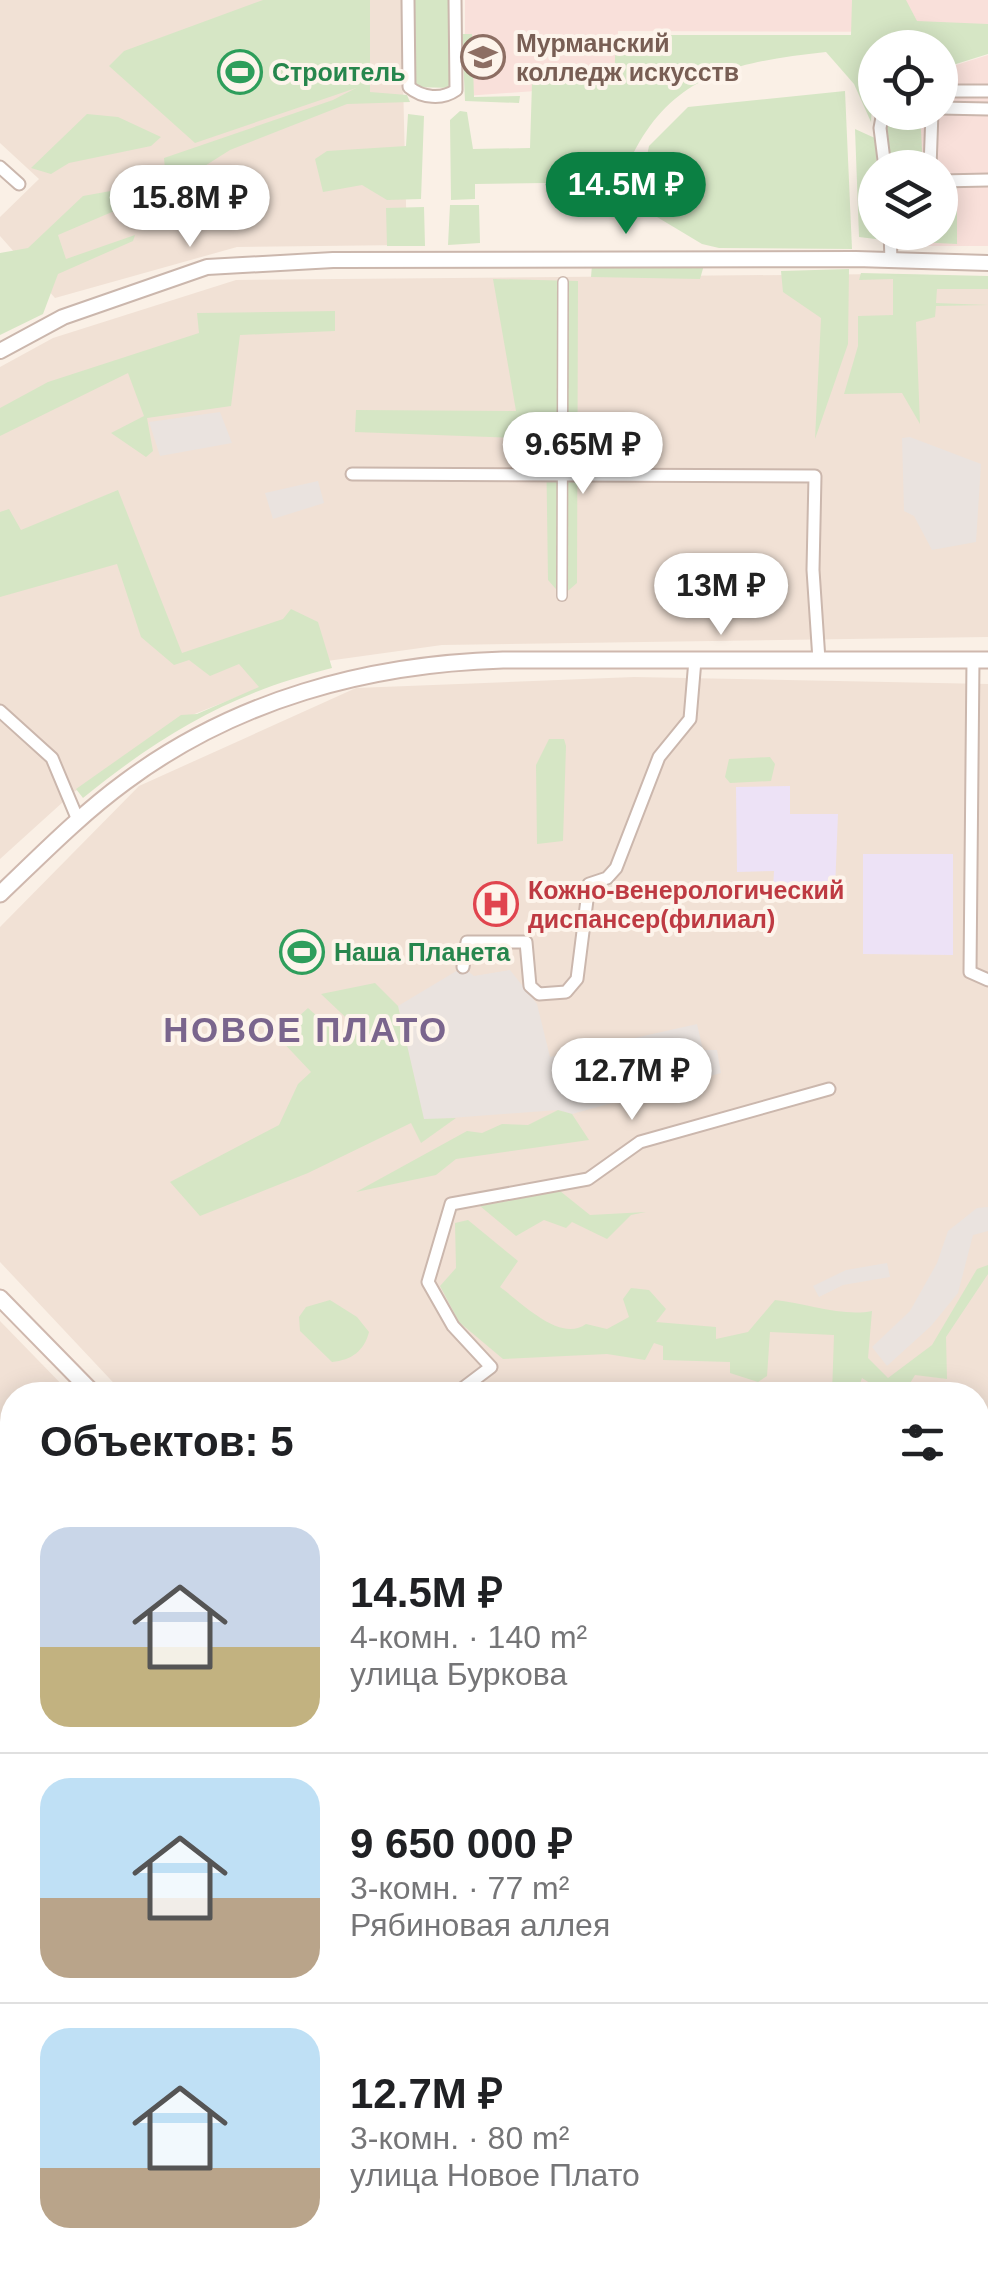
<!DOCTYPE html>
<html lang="ru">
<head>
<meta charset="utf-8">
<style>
	body { margin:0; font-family:Helvetica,sans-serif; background:#f2f2f2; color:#202124; height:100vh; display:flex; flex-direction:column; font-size:38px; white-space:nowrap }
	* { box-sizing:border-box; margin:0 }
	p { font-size:32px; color:#757577 }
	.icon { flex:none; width:55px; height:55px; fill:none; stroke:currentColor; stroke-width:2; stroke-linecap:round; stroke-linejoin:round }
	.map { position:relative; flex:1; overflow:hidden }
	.drawer { position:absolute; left:0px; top:1382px; width:990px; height:892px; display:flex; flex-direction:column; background:#fff; border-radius:40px 40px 0 0; box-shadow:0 5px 25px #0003 }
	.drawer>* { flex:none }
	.controls { position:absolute; left:858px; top:30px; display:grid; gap:20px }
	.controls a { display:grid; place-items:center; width:100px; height:100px; border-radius:50%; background:#fff; box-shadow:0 5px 25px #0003; font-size:50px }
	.price { position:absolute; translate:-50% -85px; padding:0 22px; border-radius:35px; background:#fff; color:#222; font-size:32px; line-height:65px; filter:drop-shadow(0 2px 5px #0008) }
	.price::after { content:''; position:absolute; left:50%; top:60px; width:30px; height:22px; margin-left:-15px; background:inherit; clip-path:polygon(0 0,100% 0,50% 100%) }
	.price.selected { background:#0b8043; color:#fff }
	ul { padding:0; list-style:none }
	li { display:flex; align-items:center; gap:30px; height:250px; padding:0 40px }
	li+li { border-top:2px solid #e0e0e0 }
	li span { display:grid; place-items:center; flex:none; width:280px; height:200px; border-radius:30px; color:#555 }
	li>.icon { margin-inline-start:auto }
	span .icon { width:120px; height:120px; fill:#fffc; stroke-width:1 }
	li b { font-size:42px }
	h2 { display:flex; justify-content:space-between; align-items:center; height:120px; padding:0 40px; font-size:42px }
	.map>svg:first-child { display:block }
	.residential { fill:#f1e1d5 }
	.commercial { fill:#f9e0da }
	.industrial { fill:#eae3df }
	.education { fill:#ede2f6 }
	.green { fill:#d6e6c5 }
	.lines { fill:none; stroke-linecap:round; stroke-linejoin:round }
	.stream { stroke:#a3d1d3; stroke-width:2.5 }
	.pedestrian-casing { stroke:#cbb7ad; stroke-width:12 }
	.minor-casing { stroke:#cbb7ad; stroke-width:15 }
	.tertiary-casing { stroke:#cbb7ad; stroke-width:18 }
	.secondary-casing { stroke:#cfb8ae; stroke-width:19 }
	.pedestrian { stroke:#fff; stroke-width:9 }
	.minor { stroke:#fff; stroke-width:11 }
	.tertiary { stroke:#fff; stroke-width:14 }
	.secondary { stroke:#fff; stroke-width:15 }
	.labels { text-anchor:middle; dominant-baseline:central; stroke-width:8; stroke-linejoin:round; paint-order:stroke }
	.education-label { font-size:25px; font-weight:bold; fill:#785e54; stroke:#fdf4eb; text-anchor:start }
	.leisure-label { font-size:25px; font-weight:bold; fill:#27864d; stroke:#fdf4eb; text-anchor:start }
	.health-label { font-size:25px; font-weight:bold; fill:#be3a42; stroke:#fdf4eb; text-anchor:start }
	.district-label { font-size:35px; font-weight:bold; letter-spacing:2.5px; fill:#7a658d; stroke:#fdf4eb }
</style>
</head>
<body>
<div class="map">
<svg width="988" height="2273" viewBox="0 0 988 2273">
	<rect width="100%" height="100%" fill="#faf0e6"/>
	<!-- residential -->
	<path class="residential" d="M0,0H401L407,245L237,247L55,298L0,236V217L39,179L0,143Z
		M885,274L988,277V637L442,645L327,661L187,717L74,792L0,859V367L53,338L236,280Z
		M634,677L988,684V1522L978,1523V1395H125L0,1262V927L139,786L356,688Z
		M0,1321L72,1395H12V1904L0,1895Z
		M12,2102V2243L0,2230V2125Z
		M31,2263H243L239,2273H41Z"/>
	<!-- commercial -->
	<path class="commercial" d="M465,0H988V32L618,31L617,85L465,96Z
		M988,55V246H912L913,233L940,232V168L913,167V113L940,112V70Z"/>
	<!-- industrial -->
	<path class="industrial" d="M220,412L232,443L160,456L149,422Z
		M910,437L981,464L976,542L932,550L914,516L904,511L902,438Z
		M318,481L324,503L273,519L265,493Z
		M463,967L474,976L510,970L537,1004L550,1057L697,1024L703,1050H717L721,1073L572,1114L558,1110L424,1120L398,1006Z
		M988,1207V1231L973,1235L958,1293L931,1326L887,1366L872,1347L910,1311L937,1263L948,1231L977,1208Z
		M887,1263L890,1277L843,1285L819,1297L813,1286L846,1270Z
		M0,1889L12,1900V2029H0Z"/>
	<!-- education -->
	<path class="education" d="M790,786V814H838L835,889H773L774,871L737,872L736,787Z
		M863,854H953V955L863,954Z"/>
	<!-- green -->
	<path class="green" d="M263,0H370V92L407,95L410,102L347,104L230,150L173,186L58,235L66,259L135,235L133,241L58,274L43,314L0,335V253L28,248L83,196L166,181L164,158L333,100L356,88L195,143L109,66L124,51Z
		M415,0H451L453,88L415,87Z
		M852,0H906L917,21L988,24V54L940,69V48H875L871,122L854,84L826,52C724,63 660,78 621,182L475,184V199L451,200L450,120L460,111L467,112L473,149L530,148L532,83H614L616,35H851Z
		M462,34H472L474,97L520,96L519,103L465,101Z
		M845,91L852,249L719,248L702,244L637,205L649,146L688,107Z
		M890,113H920L923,167H890L884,120Z
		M87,114L118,117L161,137L151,146L69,163L51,174L31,168Z
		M408,114L424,116L421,199L387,200L362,185L323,192L315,159L327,151L406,146Z
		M855,129L877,139L875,232L884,233V240L859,237Z
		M957,185V244L898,241L897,233L940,232V186Z
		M450,205H479L480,243L448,245Z
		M424,207L425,246H387L386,208Z
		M592,265H704L700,279L591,277Z
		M849,269L848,344L815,439L821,318L783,292L781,271Z
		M861,273L988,276V289H937L936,303L988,305L936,306L935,317L916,322L920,424L902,393L844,394L858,346V316L893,315V279L859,280Z
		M493,279L578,281L577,583L562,596L548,580L546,439L355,432L356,410L516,411Z
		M335,311V331L240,335L231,406L147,418L153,451L146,457L111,433L144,416L128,373L0,436V408L48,382L199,333L197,313Z
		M118,490L182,653L283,619L291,609L318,622L332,668C231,693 162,734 83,798L76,789L181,715L197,714L259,687L239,664L210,676L189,660L174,665L141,637L117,564L0,597V512L9,509L21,530Z
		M549,739H564L566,746L563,841L537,844L536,765Z
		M770,757L775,764L771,781L730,783L725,777L729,759Z
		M375,983L398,1006L424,1119L456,1118L421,1143L411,1123L308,1173L200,1216L170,1182L279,1125L298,1084L311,1072L277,1036L308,1008L347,1043L359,1030L321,994Z
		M558,1110L572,1114L589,1140L456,1159L436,1175L356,1192L467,1131L482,1133L502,1124L528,1125Z
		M560,1191L590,1215L646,1212L631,1215L607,1239L572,1222L566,1228L544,1220L516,1236L480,1206Z
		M468,1220L518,1261L500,1287C521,1302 560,1343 586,1324L607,1329L629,1317L623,1299L631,1288L649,1290L666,1309L656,1322L716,1327V1339L748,1332L775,1300C805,1303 843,1317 872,1311L868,1358L888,1378L932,1345L977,1269L988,1265V1274L946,1337L947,1379L915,1375L903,1395H875L876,1387L862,1378L856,1395H765L766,1391L832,1394L834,1335L770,1332L767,1376L758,1382L730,1373V1362L663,1360V1346L654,1343L645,1360L607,1354L503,1359L459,1322L440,1286L456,1268L455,1223Z
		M330,1300L357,1317L369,1332C364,1351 352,1360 332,1362L300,1331L299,1317L306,1307Z
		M742,2263H844L849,2273H753Z"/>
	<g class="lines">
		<!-- stream -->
		<path class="stream" d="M0,1979H12"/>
		<!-- pedestrian casing -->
		<g class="pedestrian-casing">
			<path id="pedestrian" d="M562,596L563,282"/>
		</g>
		<!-- minor casing -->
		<g class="minor-casing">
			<path id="minor" d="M408,0L409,87C422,98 442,100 456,90L455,0
				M940,91H988
				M940,108L988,109
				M883,112L880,128L885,168
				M0,167L19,184
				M930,168L932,112
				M940,181L988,180
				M890,232L891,260
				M352,474L815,476L813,570L819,660
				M973,660L970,972L988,980
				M0,711L52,758L78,820
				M463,967L467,942H526L530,986L539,994L566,992L577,979L589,884L607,878L616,868L659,757L690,719L695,660
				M454,1395L491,1367L453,1326L428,1282L451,1204L588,1179L640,1142L829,1089
				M857,2262L862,2273"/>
		</g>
		<!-- tertiary casing -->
		<g class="tertiary-casing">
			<path id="tertiary" d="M0,351L63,317L207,267L333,260L856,259L988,263
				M352,2273L353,2262"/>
		</g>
		<!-- secondary casing -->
		<g class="secondary-casing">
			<path id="secondary" d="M0,894C40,856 80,815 125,782C235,700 367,664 503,660H988
				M0,1298L95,1395
				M978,1554L988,1546
				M978,1752L988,1753"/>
		</g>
		<!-- pedestrian -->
		<use href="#pedestrian" class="pedestrian"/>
		<!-- minor -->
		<use href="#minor" class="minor"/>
		<!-- tertiary -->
		<use href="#tertiary" class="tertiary"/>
		<!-- secondary -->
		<use href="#secondary" class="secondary"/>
	</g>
	<!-- icons -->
	<defs>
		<g id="university-ring" transform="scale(2.25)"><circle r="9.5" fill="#fdf4eb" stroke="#8d6e63" stroke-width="1.5"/><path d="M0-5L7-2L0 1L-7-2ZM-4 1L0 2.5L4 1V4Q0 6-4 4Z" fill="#8d6e63"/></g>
		<g id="stadium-ring" transform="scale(2.25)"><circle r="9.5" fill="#fdf4eb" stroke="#2e9e5b" stroke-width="1.5"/><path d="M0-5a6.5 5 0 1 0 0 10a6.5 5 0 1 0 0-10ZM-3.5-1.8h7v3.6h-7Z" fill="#2e9e5b"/></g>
		<g id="hospital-ring" transform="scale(2.25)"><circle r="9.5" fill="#fdf4eb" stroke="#e0444e" stroke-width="1.5"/><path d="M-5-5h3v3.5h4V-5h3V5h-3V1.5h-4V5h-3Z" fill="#e0444e"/></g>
	</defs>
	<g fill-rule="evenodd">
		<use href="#university-ring" x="483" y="57"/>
		<use href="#stadium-ring" x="240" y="72"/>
		<use href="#hospital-ring" x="496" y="904"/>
		<use href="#stadium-ring" x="302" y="952"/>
	</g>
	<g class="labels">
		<!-- education labels -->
		<g class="education-label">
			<text x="516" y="43">Мурманский<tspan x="516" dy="29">колледж искусств</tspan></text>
		</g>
		<!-- leisure labels -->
		<g class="leisure-label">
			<text x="272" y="72">Строитель</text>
			<text x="334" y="952">Наша Планета</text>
		</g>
		<!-- health labels -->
		<g class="health-label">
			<text x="528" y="890">Кожно-венерологический<tspan x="528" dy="29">диспансер(филиал)</tspan></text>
		</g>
		<!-- district labels -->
		<g class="district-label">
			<text x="306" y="1029">НОВОЕ ПЛАТО</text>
		</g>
	</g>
</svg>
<div class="controls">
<a><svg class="icon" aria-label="locate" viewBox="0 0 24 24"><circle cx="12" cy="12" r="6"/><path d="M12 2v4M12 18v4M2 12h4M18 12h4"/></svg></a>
<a><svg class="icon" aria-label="layers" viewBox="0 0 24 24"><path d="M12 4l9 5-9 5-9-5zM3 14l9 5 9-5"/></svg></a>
</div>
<b class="price selected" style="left:626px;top:237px">14.5M ₽</b>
<b class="price" style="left:190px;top:250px">15.8M ₽</b>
<b class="price" style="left:583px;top:497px">9.65M ₽</b>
<b class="price" style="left:721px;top:638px">13M ₽</b>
<b class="price" style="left:632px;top:1123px">12.7M ₽</b>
<section class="drawer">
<h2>Объектов: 5<svg class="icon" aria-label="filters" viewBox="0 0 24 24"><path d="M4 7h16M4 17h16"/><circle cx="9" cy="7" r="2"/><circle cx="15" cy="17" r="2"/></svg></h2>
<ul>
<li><span style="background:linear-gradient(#c9d6e8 60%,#c2b280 0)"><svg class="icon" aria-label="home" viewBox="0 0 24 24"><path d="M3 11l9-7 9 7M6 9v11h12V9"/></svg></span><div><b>14.5M ₽</b><p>4-комн. · 140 m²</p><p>улица Буркова</p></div></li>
<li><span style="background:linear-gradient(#bfe0f5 60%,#b9a48a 0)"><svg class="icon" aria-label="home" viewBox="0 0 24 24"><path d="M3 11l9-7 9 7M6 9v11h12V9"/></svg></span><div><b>9 650 000 ₽</b><p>3-комн. · 77 m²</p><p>Рябиновая аллея</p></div></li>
<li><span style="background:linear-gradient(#bfe0f5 70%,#b9a48a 0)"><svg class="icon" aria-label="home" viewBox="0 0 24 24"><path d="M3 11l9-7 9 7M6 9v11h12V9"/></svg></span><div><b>12.7M ₽</b><p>3-комн. · 80 m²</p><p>улица Новое Плато</p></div></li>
</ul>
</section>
</div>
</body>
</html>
